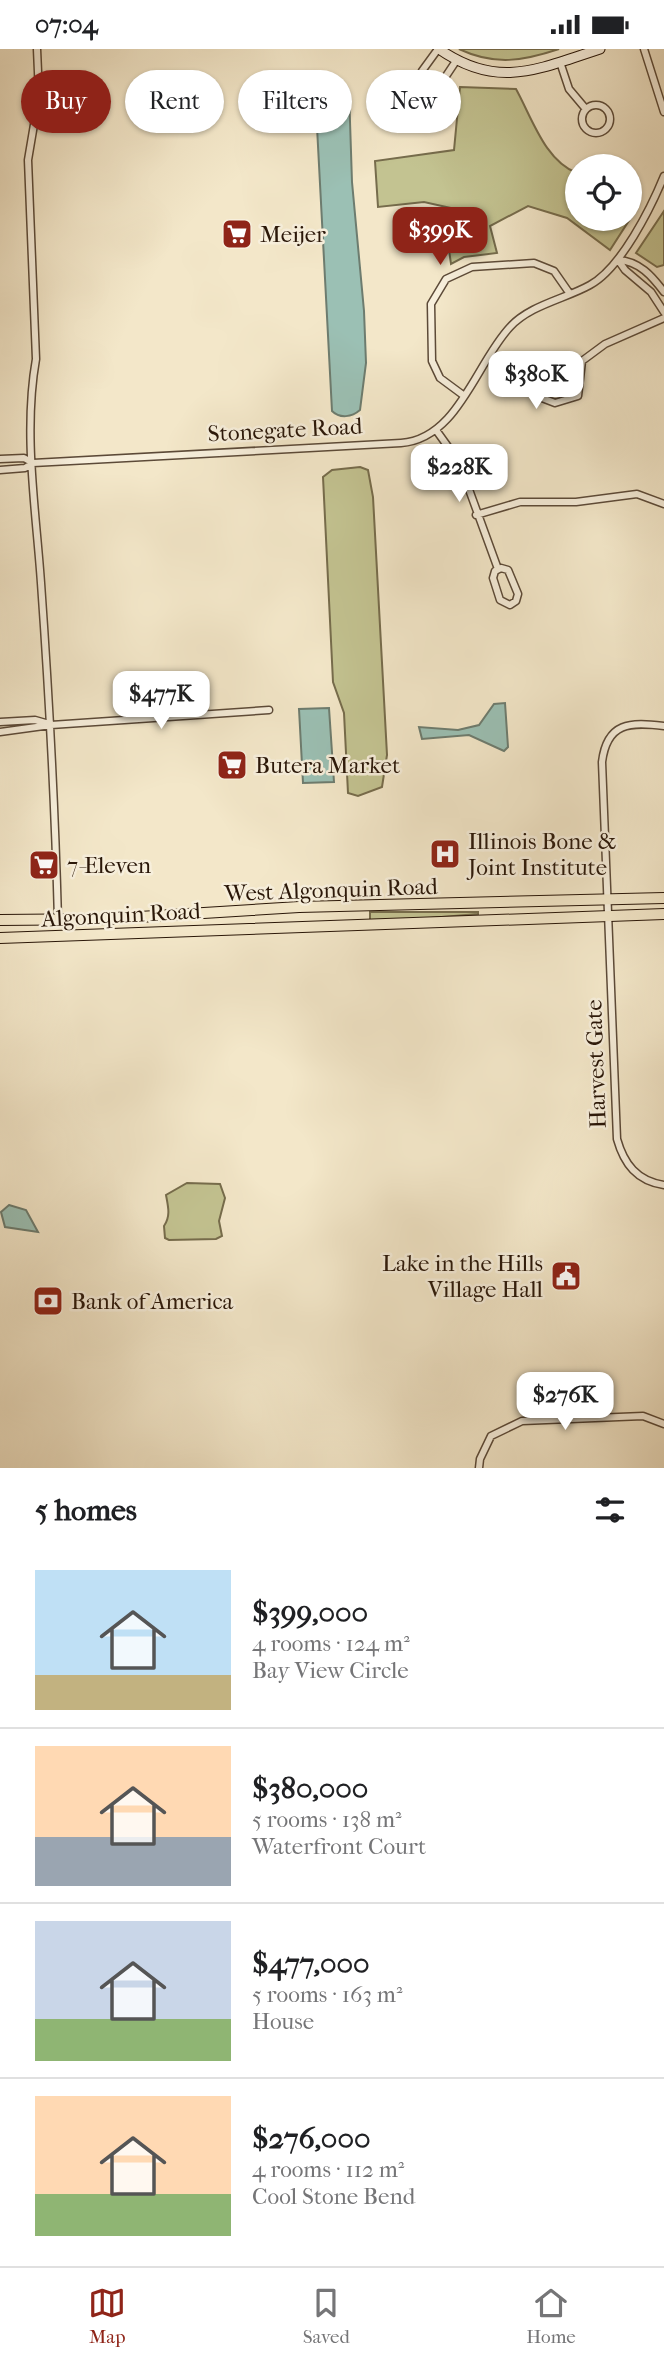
<!DOCTYPE html>
<html lang="en">
<head>
<meta charset="utf-8">
<style>
	body { margin:0; font-family:"IM FELL French Canon",serif; background:#f6f6f6; color:#202124; height:100vh; display:flex; flex-direction:column; font-size:26px; white-space:nowrap }
	* { box-sizing:border-box; margin:0 }
	p { font-size:23px; color:#757577 }
	.icon { flex:none; width:38px; height:38px; fill:none; stroke:currentColor; stroke-width:2; stroke-linecap:round; stroke-linejoin:round }
	.map { position:relative; height:1419px; overflow:hidden }
	.details { display:flex; flex-direction:column; background:#fff; flex:1 }
	.details>* { flex:none }
	.guide { position:absolute; left:21px; top:21px; width:623px; height:63px; display:flex; gap:14px }
	.buttons { position:absolute; left:565px; top:105px; display:grid; gap:14px }
	.buttons a { display:grid; place-items:center; width:77px; height:77px; border-radius:50%; background:#fff; box-shadow:0 2px 5px #0004; font-size:35px }
	.price { position:absolute; translate:-50% -60px; padding:0 16px; border-radius:14px; background:#fff; color:#222; font-size:23px; line-height:46px; filter:drop-shadow(0 2px 4px #0008) }
	.price::after { content:''; position:absolute; left:50%; top:42px; width:21px; height:16px; margin-left:-10px; background:inherit; clip-path:polygon(0 0,100% 0,50% 100%) }
	.price.active { background:#8f2418; color:#fff }
	ul { padding:0; list-style:none }
	li { display:flex; align-items:center; gap:21px; height:175px; padding:0 35px }
	li+li { border-top:2px solid #e0e0e0 }
	li span { display:grid; place-items:center; flex:none; width:196px; height:140px; border-radius:0px; color:#555 }
	li>.icon { margin-inline-start:auto }
	span .icon { width:84px; height:84px; fill:#fffc; stroke-width:1 }
	li b { font-size:30px }
	h2 { display:flex; justify-content:space-between; align-items:center; height:84px; padding:0 35px; font-size:30px }
	.tag { padding:0 24px; border-radius:32px; background:#fff; box-shadow:0 2px 5px #0004; font-size:24px; line-height:63px }
	.tag.active { background:#8f2418; color:#fff }
	.status { display:flex; justify-content:space-between; align-items:center; height:49px; padding:0 35px; background:#fff; direction:ltr }
	.status svg { height:19px; fill:currentColor }
	.dock { display:flex; justify-content:space-around; align-items:center; height:98px; border-top:2px solid #e0e0e0; background:#fff; font-size:19px; color:#757577 }
	.dock a { display:grid; justify-items:center; gap:4px }
	.dock .active { color:#8f2418 }
	.map>svg:first-child { display:block }
	.green { fill:#c3c391; stroke:#766c4c; stroke-width:2 }
	.water { fill:#9bc0b4; stroke:#6d7c6f; stroke-width:2 }
	.lines { fill:none; stroke-linecap:round; stroke-linejoin:round }
	.street-casing { stroke:#5c4a38; stroke-width:9 }
	.secondary-casing { stroke:#291608; stroke-width:11 }
	.primary-casing { stroke:#291608; stroke-width:12 }
	.street { stroke:#f7efdc; stroke-width:6 }
	.secondary { stroke:#f7efdc; stroke-width:9 }
	.primary { stroke:#f3e7c9; stroke-width:10 }
	.labels { text-anchor:middle; dominant-baseline:central; stroke-width:5; stroke-linejoin:round; paint-order:stroke }
	.poi-label { font-size:23px; fill:#291608; stroke:#f7efdc; text-anchor:start }
	.street-label { font-size:23px; fill:#291608; stroke:#f7efdc }
</style>
</head>
<body>
<div class="status"><b>07:04</b><svg viewBox="0 0 49 12"><path d="M0 12V9h3v3zM5 12V6h3v6zM10 12V3h3v9zM15 12V0h3v12zM26 1h20v11H26zM47 4h2v5h-2z"/></svg></div>
<div class="map">
<svg width="664" height="1419" viewBox="0 0 664 1419">
	<rect width="100%" height="100%" fill="#f3e7c9"/>
	<filter id="stains"><feTurbulence type="fractalNoise" baseFrequency=".00286" numOctaves="4"/><feColorMatrix values="0 0 0 0 .2 0 0 0 0 .09 0 0 0 0 .02 0 0 0 .5 -.17"/></filter>
	<radialGradient id="worn" r=".72"><stop offset=".6" stop-color="#630" stop-opacity="0"/><stop offset="1" stop-color="#630" stop-opacity=".3"/></radialGradient>
	<!-- green -->
	<path class="green" d="M459,0H559C523,12 495,17 459,0Z
		M460,38L516,40C532,69 545,112 577,124L578,170H630L610,201L567,169L528,157L490,177L497,204L464,208L451,215L449,201L457,196L448,177L451,159L424,153L378,158L375,112L454,101Z
		M664,162V216L657,218L636,204Z
		M360,418L368,421L373,448L387,706L382,738L358,747L348,744L344,664L333,633L323,428L332,421Z
		M370,863H478V865L370,874Z
		M187,1134L220,1135L225,1149L219,1172L222,1187L216,1190L169,1191L165,1189L164,1177C171,1167 168,1157 166,1146Z"/>
	<!-- water -->
	<path class="water" d="M340,32L349,42L352,133L364,262L366,314L360,361C352,368 340,370 332,362L315,40Z
		M505,654L508,698L504,702L469,686L422,690L419,678L458,681L479,676L494,655Z
		M329,659L334,733L303,734L299,660Z
		M9,1156L26,1161L38,1183L5,1178L1,1163Z"/>
	<g class="lines">
		<!-- street casing -->
		<g class="street-casing">
			<path id="street" d="M37,0L39,46L28,111L36,310C23,384 36,461 41,534C49,646 55,758 58,871
				M438,0L422,22L425,38L440,36L456,12
				M644,0L664,63
				M560,13L569,40L585,59
				M582 70a14 14 0 1 1 28 0a14 14 0 1 1-28 0Z
				M664,243C652,227 639,212 618,211L625,221L651,243L664,263
				M582,312L578,347L555,354L542,349L543,336L566,312H582L605,295L664,269
				M463,346L440,329L432,312L431,255L446,230L472,218L534,214L554,222L570,245
				M436,381L459,413L498,520
				M0,410L24,409L33,414
				M0,421L25,419L33,414L401,394C458,390 476,314 510,278C530,256 565,250 590,236C621,219 651,159 664,127
				M476,466L520,453H576L637,445L664,455
				M501,519L508,521L518,545L516,552L510,556L500,551L493,529L495,522Z
				M0,673L35,671L49,675
				M664,677C630,673 607,673 602,713L617,1090C624,1115 637,1132 664,1136
				M0,683L51,676L269,661
				M479,1419L480,1410L491,1387L522,1372L643,1367L664,1375"/>
		</g>
		<!-- secondary casing -->
		<g class="secondary-casing">
			<path id="secondary" d="M439,0C498,41 538,20 600,0"/>
		</g>
		<!-- primary casing -->
		<g class="primary-casing">
			<path id="primary" d="M0,871L107,870L299,858L664,849
				M0,889L664,865"/>
		</g>
		<!-- street -->
		<use href="#street" class="street"/>
		<!-- secondary -->
		<use href="#secondary" class="secondary"/>
		<!-- primary -->
		<use href="#primary" class="primary"/>
	</g>
	<!-- icons -->
	<defs>
		<g id="supermarket-square" transform="scale(1.575)"><rect x="-9" y="-9" width="18" height="18" rx="4" fill="#8f2418" stroke="#f7efdc"/><path d="M-6-5.5h2.5l.6 2H6L4.5 2H-2.5L-4.4-4H-6ZM-1.5 3.2a1.3 1.3 0 1 0 .1 0ZM3 3.2a1.3 1.3 0 1 0 .1 0Z" fill="#fff"/></g>
		<g id="hospital-square" transform="scale(1.575)"><rect x="-9" y="-9" width="18" height="18" rx="4" fill="#8f2418" stroke="#f7efdc"/><path d="M-5-5h3v3.5h4V-5h3V5h-3V1.5h-4V5h-3Z" fill="#fff"/></g>
		<g id="civic-square" transform="scale(1.575)"><rect x="-9" y="-9" width="18" height="18" rx="4" fill="#8f2418" stroke="#f7efdc"/><path d="M-.6-6.5H3V-4.5H.6V-3L4-1V1h2V6H-6V1h2V-1L-.6-3ZM-1.2 2.5V6h2.4V2.5Z" fill="#fff"/></g>
		<g id="bank-square" transform="scale(1.575)"><rect x="-9" y="-9" width="18" height="18" rx="4" fill="#8f2418" stroke="#f7efdc"/><path d="M-6-4H6V4H-6ZM0-2.3a2.3 2.3 0 1 0 0 4.6a2.3 2.3 0 1 0 0-4.6Z" fill="#fff"/></g>
	</defs>
	<g fill-rule="evenodd">
		<use href="#supermarket-square" x="237" y="185"/>
		<use href="#supermarket-square" x="232" y="716"/>
		<use href="#hospital-square" x="445" y="805"/>
		<use href="#supermarket-square" x="44" y="816"/>
		<use href="#civic-square" x="566" y="1227"/>
		<use href="#bank-square" x="48" y="1252"/>
	</g>
	<g class="labels">
		<!-- poi labels -->
		<g class="poi-label">
			<text x="260" y="185">Meijer</text>
			<text x="255" y="716">Butera Market</text>
			<text x="468" y="792">Illinois Bone &amp;<tspan x="468" dy="26">Joint Institute</tspan></text>
			<text x="67" y="816">7-Eleven</text>
			<text x="543" y="1214" text-anchor="end">Lake in the Hills<tspan x="543" dy="26">Village Hall</tspan></text>
			<text x="71" y="1252">Bank of America</text>
		</g>
		<!-- street labels -->
		<g class="street-label">
			<text transform="translate(285 381) rotate(-3)">Stonegate Road</text>
			<text transform="translate(331 841) rotate(-2)">West Algonquin Road</text>
			<text transform="translate(121 866) rotate(-3)">Algonquin Road</text>
			<text transform="translate(596 1015) rotate(-92)">Harvest Gate</text>
		</g>
	</g>
	<rect width="100%" height="100%" filter="url(#stains)"/>
	<rect width="100%" height="100%" fill="url(#worn)"/>
</svg>
<div class="buttons">
<a><svg class="icon" aria-label="locate" viewBox="0 0 24 24"><circle cx="12" cy="12" r="6"/><path d="M12 2v4M12 18v4M2 12h4M18 12h4"/></svg></a>
</div>
<b class="price active" style="left:440px;top:218px">$399K</b>
<b class="price" style="left:536px;top:362px">$380K</b>
<b class="price" style="left:459px;top:455px">$228K</b>
<b class="price" style="left:161px;top:682px">$477K</b>
<b class="price" style="left:565px;top:1383px">$276K</b>
<div class="guide">
<a class="tag active">Buy</a>
<a class="tag">Rent</a>
<a class="tag">Filters</a>
<a class="tag">New</a>
</div>
</div>
<section class="details">
<h2>5 homes<svg class="icon" aria-label="filters" viewBox="0 0 24 24"><path d="M4 7h16M4 17h16"/><circle cx="9" cy="7" r="2"/><circle cx="15" cy="17" r="2"/></svg></h2>
<ul>
<li><span style="background:linear-gradient(#bfe0f5 75%,#c2b280 0)"><svg class="icon" aria-label="home" viewBox="0 0 24 24"><path d="M3 11l9-7 9 7M6 9v11h12V9"/></svg></span><div><b>$399,000</b><p>4 rooms · 124 m²</p><p>Bay View Circle</p></div></li>
<li><span style="background:linear-gradient(#ffd9b3 65%,#9aa5b1 0)"><svg class="icon" aria-label="home" viewBox="0 0 24 24"><path d="M3 11l9-7 9 7M6 9v11h12V9"/></svg></span><div><b>$380,000</b><p>5 rooms · 138 m²</p><p>Waterfront Court</p></div></li>
<li><span style="background:linear-gradient(#c9d6e8 70%,#8fb573 0)"><svg class="icon" aria-label="home" viewBox="0 0 24 24"><path d="M3 11l9-7 9 7M6 9v11h12V9"/></svg></span><div><b>$477,000</b><p>5 rooms · 163 m²</p><p>House</p></div></li>
<li><span style="background:linear-gradient(#ffd9b3 70%,#8fb573 0)"><svg class="icon" aria-label="home" viewBox="0 0 24 24"><path d="M3 11l9-7 9 7M6 9v11h12V9"/></svg></span><div><b>$276,000</b><p>4 rooms · 112 m²</p><p>Cool Stone Bend</p></div></li>
</ul>
</section>
<nav class="dock">
<a class="active"><svg class="icon" aria-label="map" viewBox="0 0 24 24"><path d="M3 6l6-2 6 2 6-2v14l-6 2-6-2-6 2zM9 4v14M15 6v14"/></svg>Map</a>
<a><svg class="icon" aria-label="saved" viewBox="0 0 24 24"><path d="M7 4h10v16l-5-4-5 4z"/></svg>Saved</a>
<a><svg class="icon" aria-label="home" viewBox="0 0 24 24"><path d="M3 11l9-7 9 7M6 9v11h12V9"/></svg>Home</a>
</nav>
</body>
</html>
